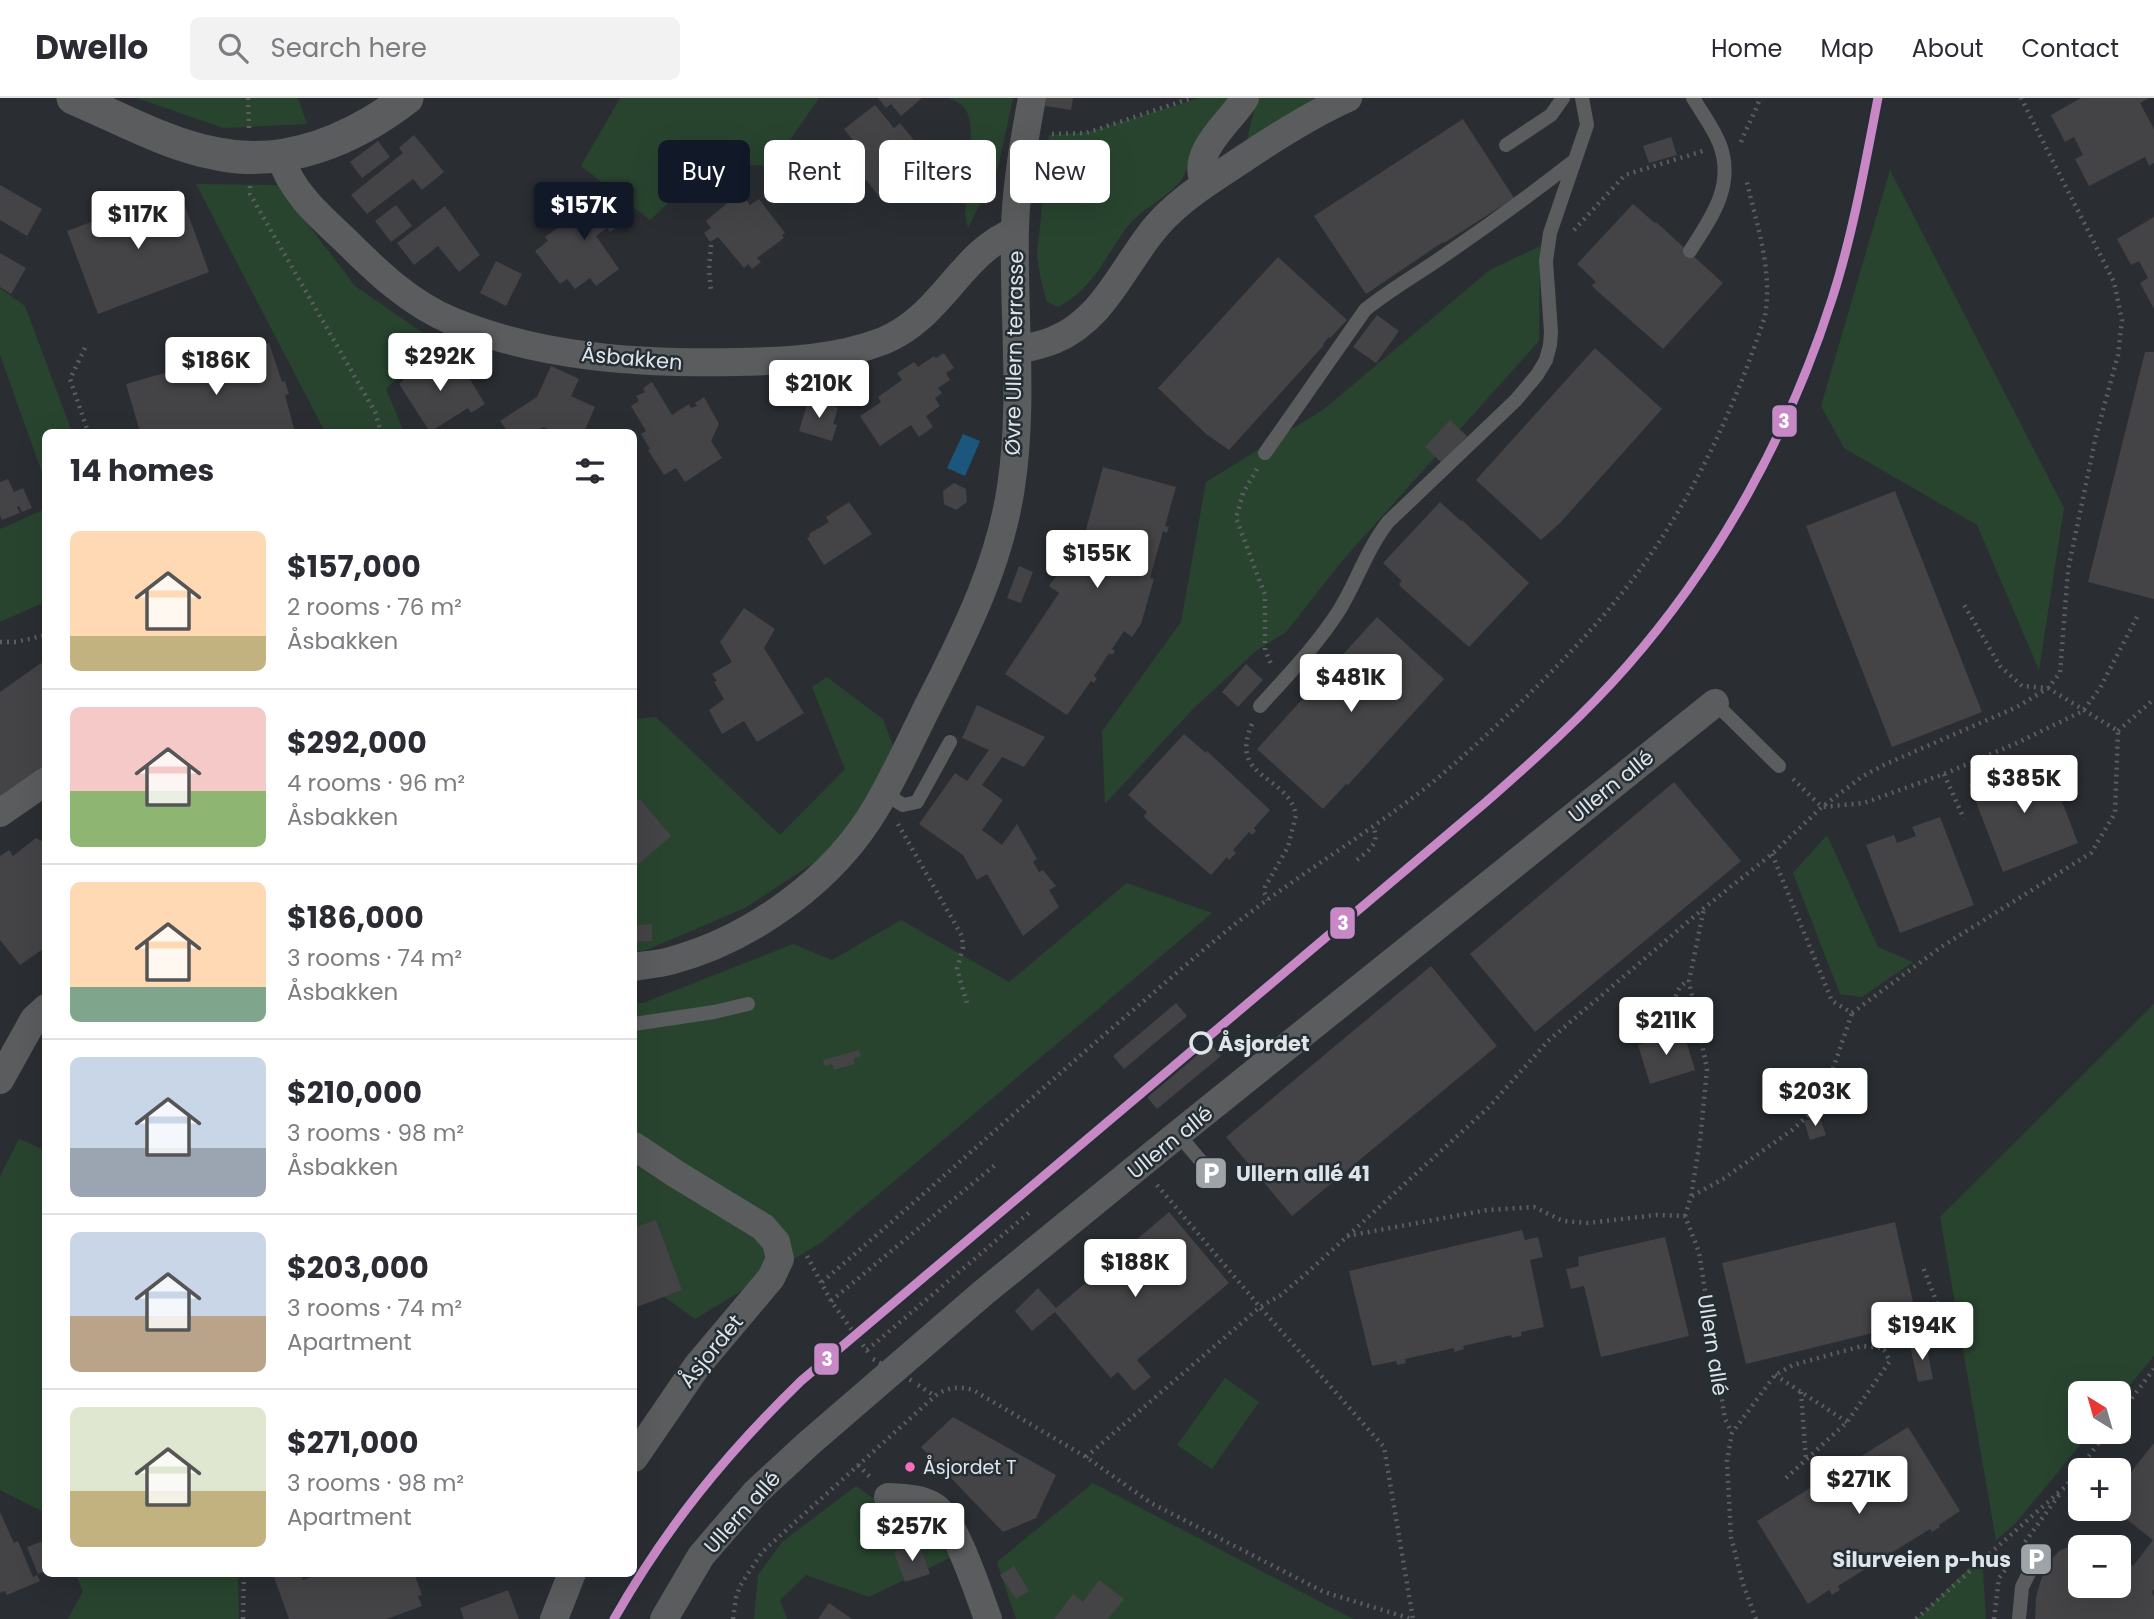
<!DOCTYPE html>
<html lang="en">
<head>
<meta charset="utf-8">
<style>
	body { margin:0; font-family:Poppins,sans-serif; background:#f2f2f3; color:#2b2b33; height:100vh; display:flex; flex-direction:column; font-size:26px; white-space:nowrap }
	* { box-sizing:border-box; margin:0 }
	p { font-size:23px; color:#7c7c81 }
	.icon { flex:none; width:38px; height:38px; fill:none; stroke:currentColor; stroke-width:2; stroke-linecap:round; stroke-linejoin:round }
	.map { position:relative; flex:1; overflow:hidden }
	.side { position:absolute; left:42px; top:331px; width:595px; height:1148px; display:flex; flex-direction:column; background:#fff; border-radius:10px; box-shadow:0 7px 28px #0002 }
	.side>* { flex:none }
	.top-card { position:absolute; left:658px; top:42px; width:665px; height:63px; display:flex; gap:14px }
	.needle { width:46px; rotate:323deg }
	.fabs { position:absolute; left:2068px; top:1283px; display:grid; gap:14px }
	.fabs a { display:grid; place-items:center; width:63px; height:63px; border-radius:10px; background:#fff; box-shadow:0 7px 28px #0002; font-size:35px }
	.price { position:absolute; translate:-50% -60px; padding:0 16px; border-radius:7px; background:#fff; color:#222; font-size:23px; line-height:46px; filter:drop-shadow(0 2px 4px #0008) }
	.price::after { content:''; position:absolute; left:50%; top:42px; width:21px; height:16px; margin-left:-10px; background:inherit; clip-path:polygon(0 0,100% 0,50% 100%) }
	.price.on { background:#111827; color:#fff }
	ul { padding:0; list-style:none }
	li { display:flex; align-items:center; gap:21px; height:175px; padding:0 28px }
	li+li { border-top:2px solid #e1e1e2 }
	li span { display:grid; place-items:center; flex:none; width:196px; height:140px; border-radius:10px; color:#555 }
	li>.icon { margin-inline-start:auto }
	span .icon { width:84px; height:84px; fill:#fffc; stroke-width:1 }
	li b { font-size:30px }
	h2 { display:flex; justify-content:space-between; align-items:center; height:84px; padding:0 28px; font-size:30px }
	.tag { padding:0 24px; border-radius:10px; background:#fff; box-shadow:0 7px 28px #0002; font-size:24px; line-height:63px }
	.tag.on { background:#111827; color:#fff }
	header { display:flex; align-items:center; gap:42px; box-sizing:border-box; height:98px; padding:0 35px; background:#fff; border-bottom:2px solid #e1e1e2 }
	header strong { font-size:33px }
	nav { display:flex; gap:38px; margin-inline-start:auto; font-size:24px }
	.search { width:490px; height:63px; background:#f2f2f3; display:flex; align-items:center; gap:18px; box-sizing:border-box; padding:0 24px; border-radius:10px; color:#7c7c81; font-size:26px }
	.map>svg:first-child { display:block }
	.green { fill:#28442f }
	.water { fill:#1b577c }
	.building { fill:#444346 }
	.lines { fill:none; stroke-linecap:round; stroke-linejoin:round }
	.path { stroke:#5b5e60; stroke-width:4.5; stroke-dasharray:2 5; stroke-linecap:butt }
	.service { stroke:#5a5c5d; stroke-width:14 }
	.minor { stroke:#5a5c5d; stroke-width:28 }
	.tertiary { stroke:#5a5c5d; stroke-width:33 }
	.path-bridge { stroke:#5b5e60; stroke-width:4.5; stroke-dasharray:2 5; stroke-linecap:butt }
	.metro-1-casing { stroke:#262e35; stroke-width:14 }
	.metro-1 { stroke:#c887c5; stroke-width:9 }
	.stop-dot { fill:#262e35; stroke:#dee4e8; stroke-width:3.5 }
	.bus-dot { fill:#fb6dba; stroke:#262e35; stroke-width:2.5 }
	.labels { text-anchor:middle; dominant-baseline:central; stroke-width:5; stroke-linejoin:round; paint-order:stroke }
	.bus-label { font-size:19px; fill:#dee4e8; stroke:#262e35; text-anchor:start }
	.street-label { font-size:21px; fill:#dee4e8; stroke:#262e35 }
	.stop-label { font-size:21px; font-weight:bold; fill:#dee4e8; stroke:#262e35; text-anchor:start }
	.poi-label { font-size:21px; font-weight:bold; fill:#dee4e8; stroke:#262e35; text-anchor:start }
	.line-badge { stroke:#262e35; stroke-width:2.5 }
	.badge-label { font-size:19px; text-anchor:middle; font-weight:bold; fill:#fff }
</style>
</head>
<body>
<header>
<strong>Dwello</strong>
<div class="search"><svg class="icon" aria-label="search" viewBox="0 0 24 24"><circle cx="10" cy="10" r="6"/><path d="M15 15l6 6"/></svg>Search here</div>
<nav><a>Home</a><a>Map</a><a>About</a><a>Contact</a></nav>
</header>
<div class="map">
<svg width="2154" height="1521" viewBox="0 0 2154 1521">
	<rect width="100%" height="100%" fill="#2a2e32"/>
	<!-- green -->
	<path class="green" d="M137,0H298L307,26L223,30Z
		M620,0H819L772,68L711,66L650,122L581,68Z
		M948,0H1013L998,70L968,130L965,117C967,93 977,32 966,12C962,5 955,3 948,0Z
		M1200,0H1231C1220,16 1207,32 1197,49C1189,61 1188,76 1177,87C1162,103 1141,111 1127,129C1104,160 1094,190 1058,209L1047,204L1041,183L1037,158L1049,37L1088,34Z
		M1257,0H1316L1247,42Z
		M1890,72L2064,410L2039,572L1977,427L1844,350L1821,308Z
		M196,86L278,87L355,188L436,244L386,291L404,334H325Z
		M1540,148L1539,243L1342,463L1286,534L1257,552L1194,610L1105,706L1102,633L1181,524L1206,384L1324,311L1490,172Z
		M0,190L25,208L72,334H46L45,383L0,257Z
		M45,394V504L0,524V431L43,412Z
		M827,579L883,621L893,648L870,709L821,760L745,810L644,853H634V621L656,619L780,737L845,671L812,589Z
		M1827,737L1878,849L1913,864L1862,899L1840,896L1793,775Z
		M1127,785L1212,815L822,1144L695,1221L634,1177V905H643L793,846L832,862L901,822L1009,884Z
		M2154,906V1258L2119,1300V1295H2081V1334H2091L2015,1426L1996,1442L1940,1119Z
		M19,1041L45,1052V1415L0,1392V1078Z
		M1225,1280L1259,1304L1212,1371L1177,1347Z
		M1093,1385L1353,1521H1016L997,1464Z
		M856,1388L954,1458L869,1499L806,1477L780,1502L787,1521H754L758,1477L782,1444Z
		M1982,1457L1986,1521H1917Z
		M75,1475H238L239,1521H68L83,1493Z"/>
	<!-- water -->
	<path class="water" d="M963,336L980,343L965,378L947,370Z"/>
	<!-- building -->
	<path class="building" d="M878,0H922L901,18L891,6L886,10Z
		M1046,0H1073L1071,12L1045,8Z
		M2081,0H2149L2140,5L2154,31V65L2149,68L2145,59L2089,88L2075,61L2083,57L2074,39L2065,44L2051,17Z
		M875,7L894,30L900,25L917,46L891,66L906,83L882,102L866,82L849,95L828,69L856,46L844,31Z
		M1463,21L1514,100L1444,145L1443,144L1366,196L1314,118Z
		M414,37L444,74L422,92L413,81L367,116L351,97L403,55L399,50Z
		M1671,39L1677,57L1649,65L1643,48Z
		M378,43L390,59L362,80L350,64Z
		M0,87L42,111L27,138L0,122Z
		M606,88L630,119L610,134L607,130L596,138L619,171L596,188L590,180L575,191L567,181L560,186L535,153L548,143L545,139L590,106L587,102Z
		M179,91L209,174L98,216L67,133Z
		M740,94L750,107L759,101L785,135L782,137L784,140L757,160L761,164L752,171L748,166L744,170L718,139L710,144L704,135L711,130L706,123Z
		M1633,106L1655,125L1656,124L1723,185L1663,251L1595,191L1592,187L1596,184L1577,166Z
		M396,107L412,128L391,144L375,123Z
		M445,108L480,157L459,174L438,148L414,167L397,145Z
		M2154,119V211L2140,185L2148,180L2139,163L2131,167L2117,141Z
		M0,155L26,170L11,196L0,189Z
		M1278,159L1347,222L1330,240L1329,239L1323,246L1324,247L1229,352L1206,336L1158,290Z
		M496,163L522,176L506,208L480,195Z
		M1377,217L1399,233L1376,265L1353,249Z
		M269,245L282,284L285,283L289,296L285,297L295,334H140L126,286Z
		M1595,250L1662,311L1560,425L1541,442L1476,382Z
		M2145,254H2154V501L2088,484Z
		M944,255L954,270L946,275L950,282L938,290L942,295L935,300L940,308L926,318L933,329L919,339L911,327L880,348L860,318L881,304L878,299L902,282L897,275L914,264L918,269L934,258L936,260Z
		M431,257L451,278L463,270L485,306L471,315L468,310L430,334L399,286Z
		M551,268L579,281L571,298L595,309L584,334H555L543,329L535,334H508L500,323L537,299Z
		M652,284L672,317L689,306L691,310L697,308L695,305L704,299L719,326L711,343L722,360L685,384L676,370L664,377L648,352L650,351L641,336L646,333L631,308L639,303L636,298L645,294L643,290Z
		M809,300L838,310L833,326L837,327L832,343L799,333Z
		M1450,322L1467,338L1442,365L1425,349Z
		M1103,369L1176,389L1165,428L1169,429L1167,435L1163,433L1150,480L1154,481L1141,526L1132,539L1124,533L1112,551L1115,553L1112,557L1109,555L1094,578L1097,580L1094,585L1091,583L1067,617L1005,576L1059,495L1049,488L1058,475L1063,457L1078,461Z
		M8,381L14,394L23,390L32,410L22,414L19,408L17,409L20,415L2,422L0,417V384Z
		M954,385L966,391L967,404L956,412L944,406L943,393Z
		M1895,393L1982,614L1892,649L1806,428Z
		M849,404L872,436L824,467L807,440L810,438L809,436L829,424L826,419Z
		M1440,404L1461,423L1462,422L1529,485L1469,549L1401,489L1399,486L1402,483L1383,465Z
		M1019,468L1033,474L1021,505L1007,500Z
		M744,510L775,531L764,550L804,615L757,644L744,623L722,636L709,612L724,601L714,584L717,583L712,576L732,564L720,544Z
		M1377,519L1444,581L1348,687L1346,686L1323,711L1257,651Z
		M41,565L46,571V678L0,709V594Z
		M1246,566L1263,582L1238,609L1222,594Z
		M977,607L1045,639L1024,669L1002,659L982,687L1003,702L982,732L1002,747L1017,726L1037,761L1033,764L1039,774L1043,772L1056,788L1049,792L1059,809L1023,838L987,776L977,782L963,757L919,726L955,675L967,683L989,652L962,640Z
		M1184,636L1206,655L1207,653L1270,712L1254,730L1256,733L1252,737L1249,734L1233,752L1236,755L1229,762L1227,759L1211,777L1146,721L1144,718L1147,714L1128,697Z
		M2044,657L2078,745L2003,774L1969,686L1998,675L2001,684L2019,677L2016,668Z
		M1674,684L1741,763L1535,934L1470,856Z
		M640,701L671,738L634,770V706Z
		M1940,719L1974,807L1900,835L1866,747L1894,737L1897,745L1916,738L1912,729Z
		M36,740L46,745V849L20,867L0,842V758L9,752L13,758Z
		M652,826V843L634,844V827Z
		M1431,868L1497,948L1292,1118L1226,1039Z
		M1176,905L1187,918L1124,971L1113,958Z
		M1683,933L1695,972L1650,986L1638,947Z
		M1210,945L1221,958L1157,1011L1147,999Z
		M859,952L861,958L853,961L855,966L834,972L832,966L825,968L823,962Z
		M1819,1018L1826,1037L1810,1042L1804,1023Z
		M1169,1114L1229,1185L1137,1262L1151,1279L1134,1293L1118,1274L1111,1280L1055,1214L1032,1233L1015,1213L1038,1190L1056,1210Z
		M656,1122L682,1192L634,1210V1130Z
		M1895,1124L1918,1226L1885,1232L1746,1266L1722,1165Z
		M1522,1132L1525,1142L1538,1139L1543,1159L1530,1162L1544,1229L1521,1234V1238L1512,1240L1511,1237L1463,1248L1464,1251L1454,1254V1250L1405,1261L1406,1265L1397,1267L1396,1263L1372,1268L1349,1173Z
		M1665,1139L1689,1238L1601,1259L1584,1188L1571,1191L1566,1171L1579,1168L1578,1159Z
		M1926,1245L1933,1281L1918,1284L1910,1248Z
		M953,1319L1056,1377L1036,1420L1003,1434L921,1349Z
		M1908,1329L1960,1413L1939,1427L1940,1429L1932,1434L1930,1431L1888,1457L1890,1461L1882,1466L1880,1462L1838,1488L1840,1492L1832,1497L1829,1492L1808,1506L1757,1423Z
		M2154,1345V1491L2152,1494L2154,1499V1521H2035L2036,1499L2041,1482L2050,1463L2059,1453L2073,1447L2084,1444L2105,1448L2081,1449V1488H2119V1456L2133,1468L2153,1442L2112,1410H2119V1389Z
		M0,1414L14,1445L18,1443L33,1479L37,1477L40,1483L7,1497L5,1493L0,1495Z
		M46,1442V1473L38,1476L27,1449Z
		M919,1445L930,1476L905,1484L894,1454Z
		M1014,1468L1029,1493L1016,1501L1000,1477Z
		M284,1475H300L303,1482L309,1480L308,1477L312,1475H414L422,1497L418,1498L422,1508L387,1521H289L274,1479Z
		M1099,1482L1124,1501L1108,1521H1054L1073,1496L1083,1504Z
		M508,1492L519,1521H464L460,1510Z
		M829,1505L852,1521H818Z"/>
	<g class="lines">
		<!-- path -->
		<path class="path" d="M248,0L249,31
			M1052,36L1086,35L1192,0
			M1741,44C1747,28 1755,16 1760,0
			M250,88V96L375,314L381,334
			M1574,132L1625,77L1703,53
			M711,147L709,172L711,192
			M85,250L70,281L88,334
			M1257,371L1243,395L1236,420L1265,497V552L1272,568
			M0,544H16L46,537
			M1252,626C1228,682 1287,675 1296,717L1288,749L1265,789L1264,794L1268,802
			M2118,633L2154,601
			M1944,676L1964,721
			M1793,681L1822,709L1864,705L1944,676L2019,644L2083,613L2100,590L2137,519
			M898,726L962,838L963,849L957,871L967,905
			M1772,756L1832,903L1852,915L1941,849L2091,755L2115,715L2118,633L2048,590L2022,588L2000,568L1963,505
			M1357,762C1368,753 1381,745 1373,729
			M1679,933C1675,915 1669,891 1689,883
			M1157,1087L1260,1209L1281,1197L1308,1174L1488,1010L1548,943L1704,810L1772,756L1822,709L1863,678L1886,666L2017,609L2048,590L2060,575L2068,472L2096,338L2118,257L2122,222L2114,184L2021,0
			M1692,1098L1723,1081L1792,1032L1821,1006L1852,915
			M1685,1118L1691,1098L1700,1043L1707,971L1689,883L1704,810
			M1347,1138L1487,1112L1534,1109L1563,1123L1588,1125L1656,1117L1685,1118L1699,1154L1725,1321L1732,1335
			M807,1158L831,1203L868,1254
			M822,1184C929,1093 1032,998 1139,907C1170,881 1201,853 1234,827C1295,779 1362,739 1424,691C1458,664 1490,634 1521,604C1569,557 1616,508 1653,453C1702,381 1738,300 1765,218C1773,171 1756,125 1746,80
			M831,1203L995,1067
			M1883,1250L1938,1229L1942,1218L1923,1169
			M867,1252L1031,1113
			M1775,1277L1847,1324
			M918,1287L935,1298
			M1801,1294L1806,1362
			M2119,1317L2154,1271
			M1086,1359L1260,1209L1384,1349L1413,1521
			M858,1367L871,1380
			M2025,1444L2059,1397
			M243,1521L244,1475
			M733,1521L736,1500L740,1488L762,1454L935,1298C947,1289 959,1288 973,1292L1086,1359L1151,1405L1324,1494L1412,1521
			M1756,1521L1743,1486L1731,1439L1727,1363L1732,1335L1775,1277L1793,1267L1862,1248L1883,1250L1890,1263L1847,1324L1785,1381
			M1916,1521L2066,1388L2107,1334
			M1994,1521L1999,1480L2006,1471"/>
		<!-- service -->
		<path class="service" d="M1506,47L1551,17L1563,0
			M1690,153C1711,120 1735,88 1720,47C1714,31 1702,15 1693,0
			M1265,355L1365,212C1391,191 1418,176 1445,157C1489,127 1533,95 1575,62
			M1715,605L1779,668
			M1260,608C1288,577 1318,546 1340,511C1357,483 1367,451 1388,424L1516,302L1537,277L1546,262L1550,247L1551,234L1546,163L1550,135L1587,27L1582,0
			M884,695L903,707L917,704L950,644
			M634,926L714,914L748,906
			M1178,1036L1211,1075
			M2019,1521L2022,1489L2036,1461"/>
		<!-- minor -->
		<path class="minor" d="M280,57C290,92 317,116 343,140C375,172 409,205 452,223C541,260 642,266 737,264C787,263 836,261 883,243C942,219 961,154 1015,133
			M1205,86C1189,54 1230,25 1245,0
			M1018,252C1030,249 1043,247 1054,242C1110,219 1127,155 1168,116C1191,94 1219,77 1246,59C1279,37 1312,16 1348,0
			M0,715L46,683
			M634,869C646,867 658,866 670,863C752,841 834,782 877,708C898,672 915,633 934,596C968,529 1000,463 1011,389C1024,303 1013,217 1015,131C1016,86 1024,44 1032,0
			M0,982L34,921L46,910
			M634,1048L676,1076L763,1129L776,1144L780,1161L771,1180L697,1268L634,1360
			M888,1399C905,1400 921,1400 935,1409C955,1422 979,1497 988,1521
			M554,1521L572,1475
			M664,1521L701,1458L755,1395L808,1346L983,1195L1178,1036L1715,605"/>
		<!-- tertiary -->
		<path class="tertiary" d="M73,0C120,20 168,47 218,56C286,70 354,41 407,0"/>
		<!-- path-bridge -->
		<path class="path-bridge" d="M873,1261L914,1284"/>
		<!-- metro-1 casing -->
		<g class="metro-1-casing">
			<path id="metro-1" d="M614,1521C667,1428 725,1357 801,1283L1486,704C1535,661 1584,617 1627,568C1720,462 1789,335 1832,201C1853,136 1865,67 1878,0"/>
		</g>
		<!-- metro-1 -->
		<use href="#metro-1" class="metro-1"/>
	</g>
	<!-- icons -->
	<defs>
		<g id="parking-square" transform="scale(1.75)"><rect x="-9" y="-9" width="18" height="18" rx="4" fill="#9fa4a8" stroke="#262e35"/><path d="M-3.5-5.5H1a3.5 3.5 0 0 1 0 7H-1V5.5H-3.5ZM-1-3.4V-.6H.8a1.4 1.4 0 0 0 0-2.8Z" fill="#fff"/></g>
	</defs>
	<g fill-rule="evenodd">
		<use href="#parking-square" x="1211" y="1075"/>
		<use href="#parking-square" x="2036" y="1461"/>
	</g>
	<!-- markers -->
	<circle class="stop-dot" cx="1201" cy="945" r="10"/>
	<circle class="bus-dot" cx="910" cy="1369" r="6"/>
	<g class="labels">
		<!-- bus labels -->
		<g class="bus-label">
			<text x="923" y="1369">Åsjordet T</text>
		</g>
		<!-- street labels -->
		<g class="street-label">
			<text transform="translate(1014 255) rotate(-89)">Øvre Ullern terrasse</text>
			<text transform="translate(632 260) rotate(5)">Åsbakken</text>
			<text transform="translate(1611 688) rotate(-39)">Ullern allé</text>
			<text transform="translate(1170 1044) rotate(-39)">Ullern allé</text>
			<text transform="translate(1713 1247) rotate(81)">Ullern allé</text>
			<text transform="translate(711 1253) rotate(-51)">Åsjordet</text>
			<text transform="translate(742 1414) rotate(-48)">Ullern allé</text>
		</g>
		<!-- stop labels -->
		<g class="stop-label">
			<text x="1218" y="945">Åsjordet</text>
		</g>
		<!-- poi labels -->
		<g class="poi-label">
			<text x="1236" y="1075">Ullern allé 41</text>
			<text x="2011" y="1461" text-anchor="end">Silurveien p-hus</text>
		</g>
	</g>
	<g class="line-badge">
		<rect x="1771" y="306" width="27" height="34" rx="7" fill="#c887c5"/>
		<rect x="1329" y="808" width="27" height="34" rx="7" fill="#c887c5"/>
		<rect x="813" y="1244" width="27" height="34" rx="7" fill="#c887c5"/>
	</g>
	<g class="badge-label">
		<text x="1784" y="330">3</text>
		<text x="1343" y="832">3</text>
		<text x="827" y="1268">3</text>
	</g>
</svg>
<div class="fabs">
<a><svg class="needle" viewBox="-14 -14 28 28"><path d="M0-13l5 13h-10z" fill="#e53935"/><path d="M0 13l5-13h-10z" fill="#7c7c81"/></svg></a>
<a>+</a>
<a>−</a>
</div>
<b class="price on" style="left:584px;top:144px">$157K</b>
<b class="price" style="left:138px;top:153px">$117K</b>
<b class="price" style="left:440px;top:295px">$292K</b>
<b class="price" style="left:216px;top:299px">$186K</b>
<b class="price" style="left:819px;top:322px">$210K</b>
<b class="price" style="left:1097px;top:492px">$155K</b>
<b class="price" style="left:1351px;top:616px">$481K</b>
<b class="price" style="left:2024px;top:717px">$385K</b>
<b class="price" style="left:1666px;top:959px">$211K</b>
<b class="price" style="left:1815px;top:1030px">$203K</b>
<b class="price" style="left:1135px;top:1201px">$188K</b>
<b class="price" style="left:1922px;top:1264px">$194K</b>
<b class="price" style="left:1859px;top:1418px">$271K</b>
<b class="price" style="left:912px;top:1465px">$257K</b>
<div class="top-card">
<a class="tag on">Buy</a>
<a class="tag">Rent</a>
<a class="tag">Filters</a>
<a class="tag">New</a>
</div>
<section class="side">
<h2>14 homes<svg class="icon" aria-label="filters" viewBox="0 0 24 24"><path d="M4 7h16M4 17h16"/><circle cx="9" cy="7" r="2"/><circle cx="15" cy="17" r="2"/></svg></h2>
<ul>
<li><span style="background:linear-gradient(#ffd9b3 75%,#c2b280 0)"><svg class="icon" aria-label="home" viewBox="0 0 24 24"><path d="M3 11l9-7 9 7M6 9v11h12V9"/></svg></span><div><b>$157,000</b><p>2 rooms · 76 m²</p><p>Åsbakken</p></div></li>
<li><span style="background:linear-gradient(#f6c9c9 60%,#8fb573 0)"><svg class="icon" aria-label="home" viewBox="0 0 24 24"><path d="M3 11l9-7 9 7M6 9v11h12V9"/></svg></span><div><b>$292,000</b><p>4 rooms · 96 m²</p><p>Åsbakken</p></div></li>
<li><span style="background:linear-gradient(#ffd9b3 75%,#7fa58c 0)"><svg class="icon" aria-label="home" viewBox="0 0 24 24"><path d="M3 11l9-7 9 7M6 9v11h12V9"/></svg></span><div><b>$186,000</b><p>3 rooms · 74 m²</p><p>Åsbakken</p></div></li>
<li><span style="background:linear-gradient(#c9d6e8 65%,#9aa5b1 0)"><svg class="icon" aria-label="home" viewBox="0 0 24 24"><path d="M3 11l9-7 9 7M6 9v11h12V9"/></svg></span><div><b>$210,000</b><p>3 rooms · 98 m²</p><p>Åsbakken</p></div></li>
<li><span style="background:linear-gradient(#c9d6e8 60%,#b9a48a 0)"><svg class="icon" aria-label="home" viewBox="0 0 24 24"><path d="M3 11l9-7 9 7M6 9v11h12V9"/></svg></span><div><b>$203,000</b><p>3 rooms · 74 m²</p><p>Apartment</p></div></li>
<li><span style="background:linear-gradient(#dfe7d0 60%,#c2b280 0)"><svg class="icon" aria-label="home" viewBox="0 0 24 24"><path d="M3 11l9-7 9 7M6 9v11h12V9"/></svg></span><div><b>$271,000</b><p>3 rooms · 98 m²</p><p>Apartment</p></div></li>
</ul>
</section>
</div>
</body>
</html>
